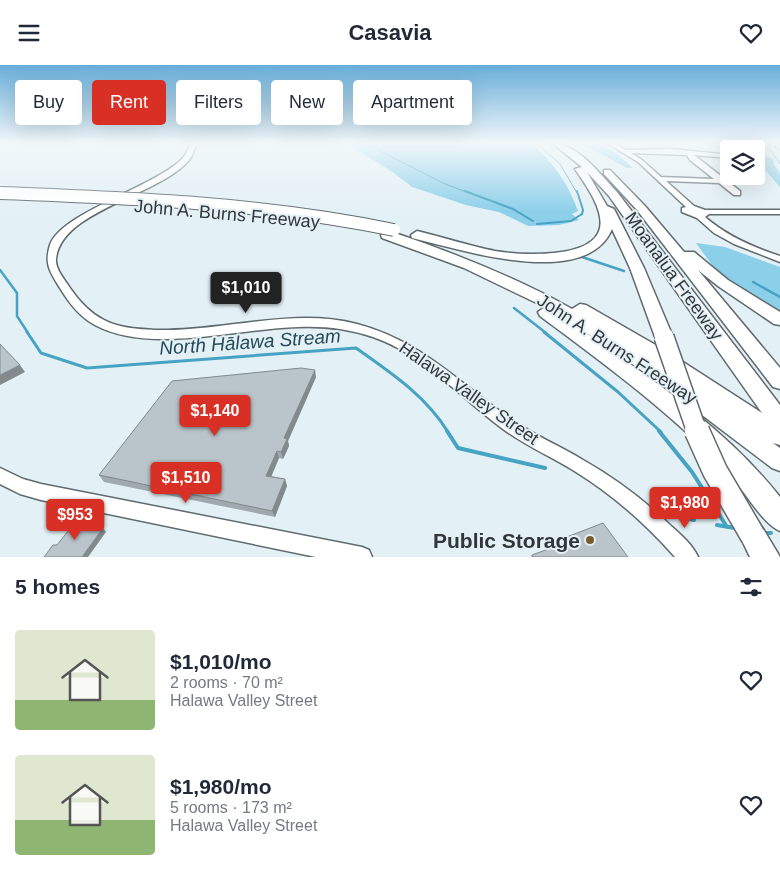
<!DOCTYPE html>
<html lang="en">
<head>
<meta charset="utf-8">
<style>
	body { margin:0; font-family:Helvetica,sans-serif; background:#f2f2f3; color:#1f2937; height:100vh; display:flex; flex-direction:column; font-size:19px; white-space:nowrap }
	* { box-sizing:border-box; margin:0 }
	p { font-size:16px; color:#747a83 }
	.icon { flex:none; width:28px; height:28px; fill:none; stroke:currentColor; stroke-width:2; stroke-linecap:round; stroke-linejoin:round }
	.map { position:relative; height:492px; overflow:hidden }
	.details { display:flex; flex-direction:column; background:#fff; flex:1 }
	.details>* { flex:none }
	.hud { position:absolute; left:15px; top:15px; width:500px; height:45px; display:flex; gap:10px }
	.fabs { position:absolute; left:720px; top:75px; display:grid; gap:10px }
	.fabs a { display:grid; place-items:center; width:45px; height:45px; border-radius:5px; background:#fff; box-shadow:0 5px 20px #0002; font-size:25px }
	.price { position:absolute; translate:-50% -42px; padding:0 11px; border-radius:5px; background:#d93025; color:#fff; font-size:16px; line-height:32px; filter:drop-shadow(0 1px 2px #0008) }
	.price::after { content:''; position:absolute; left:50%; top:30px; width:15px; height:11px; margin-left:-8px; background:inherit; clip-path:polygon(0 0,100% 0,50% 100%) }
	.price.current { background:#222; color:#fff }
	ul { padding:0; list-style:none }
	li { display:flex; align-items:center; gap:15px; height:125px; padding:0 15px }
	li span { display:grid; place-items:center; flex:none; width:140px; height:100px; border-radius:5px; color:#555 }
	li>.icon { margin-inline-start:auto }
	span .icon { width:60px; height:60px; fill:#fffc; stroke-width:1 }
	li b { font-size:21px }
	h2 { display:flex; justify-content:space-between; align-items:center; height:60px; padding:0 15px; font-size:21px }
	.tag { padding:0 18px; border-radius:5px; background:#fff; box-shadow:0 5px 20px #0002; font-size:18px; line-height:45px }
	.tag.current { background:#d93025; color:#fff }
	header { display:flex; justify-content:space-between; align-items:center; height:65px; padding:0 15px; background:#fff; font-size:22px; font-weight:700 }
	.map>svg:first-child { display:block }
	.green { fill:#8ccfe9 }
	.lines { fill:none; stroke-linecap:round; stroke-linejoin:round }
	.stream-far4 { stroke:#47a3c3; stroke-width:1 }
	.stream-far3 { stroke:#47a3c3; stroke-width:2 }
	.stream-far2 { stroke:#47a3c3; stroke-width:2.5 }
	.stream-far1 { stroke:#47a3c3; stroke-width:3 }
	.stream { stroke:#47a3c3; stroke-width:4 }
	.minor-casing { stroke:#5f6a6f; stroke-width:3 }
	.highway-casing { stroke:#5f6a6f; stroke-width:3 }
	.minor { fill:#fff; fill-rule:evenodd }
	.highway { fill:#fff; fill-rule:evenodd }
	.highway-bridge-far2-casing { stroke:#5f6a6f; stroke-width:14; stroke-linecap:butt }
	.highway-bridge-far1-casing { stroke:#5f6a6f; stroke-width:22; stroke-linecap:butt }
	.highway-bridge-casing { stroke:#5f6a6f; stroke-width:27; stroke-linecap:butt }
	.highway-bridge-far2 { stroke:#fff; stroke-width:12 }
	.highway-bridge-far1 { stroke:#fff; stroke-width:19 }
	.highway-bridge { stroke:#fff; stroke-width:24 }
	.wall { fill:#9fa9ae }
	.shaded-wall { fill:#828a8d }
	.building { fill:#b9c5ca; stroke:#828a8d }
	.poi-dot { fill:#795a2f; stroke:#e3f0f5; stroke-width:2 }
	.labels { text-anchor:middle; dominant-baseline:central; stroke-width:4; stroke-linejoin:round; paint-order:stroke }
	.street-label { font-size:18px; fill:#313638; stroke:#e3f0f5 }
	.water-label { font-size:19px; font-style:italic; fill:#234b5a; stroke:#e3f0f5 }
	.near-poi-label { font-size:21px; font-weight:bold; fill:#313638; stroke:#e3f0f5; text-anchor:end }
</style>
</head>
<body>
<header><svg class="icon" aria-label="menu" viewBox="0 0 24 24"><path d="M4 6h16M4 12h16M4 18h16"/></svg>Casavia<svg class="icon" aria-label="heart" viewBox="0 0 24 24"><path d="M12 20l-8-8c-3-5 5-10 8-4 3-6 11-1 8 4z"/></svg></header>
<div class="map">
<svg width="780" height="492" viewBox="0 0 780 492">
	<rect width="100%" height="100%" fill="#e3f0f5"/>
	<!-- green -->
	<path class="green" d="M346,78H531C552,95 569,120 578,146L572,149L579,155L559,160L528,161L499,147L466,140L412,122L394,108Z
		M581,78C606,78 615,87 633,103H627Z
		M763,90L773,94L774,100L780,108V122L757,96Z
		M696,178L725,182L780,202V250L717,207Z"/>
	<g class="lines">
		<!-- stream-far4 -->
		<path class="stream-far4" d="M364,78L445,119L469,128
			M536,78L560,99L577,128
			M760,78L772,87L780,99"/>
		<!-- stream-far3 -->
		<path class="stream-far3" d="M465,126L513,144L533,156
			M537,159L571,156L582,149L583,145L577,126"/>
		<!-- stream-far2 -->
		<path class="stream-far2" d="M579,191L624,206
			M0,205L17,228V251L28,268
			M753,217L780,232
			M514,243L546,268"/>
		<!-- stream-far1 -->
		<path class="stream-far1" d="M27,267L41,288L87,303L356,283C391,308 425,330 448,367
			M544,267L618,327L661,367"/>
		<!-- stream -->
		<path class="stream" d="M447,366L458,383L545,403
			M659,366L692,407L727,462
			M672,450L694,455
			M717,460L735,463
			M763,468H771"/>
		<!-- minor casing -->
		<g class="minor-casing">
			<path id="minor" d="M191,78H197C194,84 193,91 189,95C159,131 61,145 56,194C55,204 65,215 70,223C79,236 90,248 104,255C119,263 138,264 155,265C222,267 292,242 357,259C425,277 461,321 517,358C538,372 562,382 583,395C615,413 644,435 670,460C680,469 692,479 698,492H675C646,459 613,430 576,407C552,392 526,381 503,364C461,333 423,289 373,272C349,264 325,261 299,262C239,263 151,290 95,260C80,252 69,238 60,223C50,207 44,199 50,180C61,148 154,122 182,94C186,90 188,84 191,78Z
				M607,78H615L625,85L671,84L721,89L722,88H726L729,93L694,90L740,126V130H734L719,118L666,116L694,141L705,145H780V149H709L705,152C727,171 752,182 780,191V197L734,179L714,168L697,153L682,147V143L686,142L638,97ZM631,88L687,90L690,95L714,114L661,112L642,95Z
				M727,78H734L736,81L734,84L729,85L730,81Z
				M776,80H780V84L776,82Z
				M0,403L23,414L41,419L362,482L369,485L372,492H316L41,435L20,429L0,419Z"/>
		</g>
		<!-- highway casing -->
		<g class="highway-casing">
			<path id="highway" d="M552,78C577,78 600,109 617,127L780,340V380L773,378L780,383V406L772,403L660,318L575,260C647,311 725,362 780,432V466C763,459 746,428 732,413C676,351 607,301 540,251L538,247L545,242L464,203L382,173L381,170L387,166L392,167C454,188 515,212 572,244L580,239L586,240L666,286L762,348L609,131L587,107L607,141L614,144L644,203L673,272L670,276H658L655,272L630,203L612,164C586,226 459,184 412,173L411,170L417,166C443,172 469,181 495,186C519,190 593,195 600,163C604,144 585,119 575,104L582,102Z
				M604,105H610L645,141L684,187H694L728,215L780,247V260L774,259L718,221L698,205L780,303V324L773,322L637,145L604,109Z
				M753,458L762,462L780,492H750L740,471L744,462Z"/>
		</g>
		<!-- minor -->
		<use href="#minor" class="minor"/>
		<!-- highway -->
		<use href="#highway" class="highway"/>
		<!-- highway-bridge-far2 casing -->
		<g class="highway-bridge-far2-casing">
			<path id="highway-bridge-far2" d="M0,128C133,133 264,138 394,165"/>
		</g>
		<!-- highway-bridge-far1 casing -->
		<g class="highway-bridge-far1-casing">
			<path id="highway-bridge-far1" d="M664,272L697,367"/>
		</g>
		<!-- highway-bridge casing -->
		<g class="highway-bridge-casing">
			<path id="highway-bridge" d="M697,366L715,406L753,471"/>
		</g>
		<!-- highway-bridge-far2 -->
		<use href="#highway-bridge-far2" class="highway-bridge-far2"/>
		<!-- highway-bridge-far1 -->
		<use href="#highway-bridge-far1" class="highway-bridge-far1"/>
		<!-- highway-bridge -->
		<use href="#highway-bridge" class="highway-bridge"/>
	</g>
	<!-- wall -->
	<path class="wall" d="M316,312L288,376L289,381L283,394L279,393L271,411L285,414L287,421L275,452L104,417L99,410Z
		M564,473L628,492H531L532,490L561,479Z"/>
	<!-- shaded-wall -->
	<path class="shaded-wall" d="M20,300L25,307L0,320V310Z
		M315,305L316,312L288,376L289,381L283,394L281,387L284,373Z
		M277,386L279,393L269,417L266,411Z
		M285,414L287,421L275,452L272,446Z
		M103,463L106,467L88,492H82Z"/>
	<!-- building -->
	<path class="building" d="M0,279L20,300L0,310Z
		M301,303L315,305L284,373L287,374L281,387L277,386L266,411L285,414L272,446L99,410L172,316Z
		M76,456L103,463L82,492H44L53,480H57Z
		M603,458L628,492H533L532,490L567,477L564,473Z"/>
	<!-- sky -->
	<linearGradient id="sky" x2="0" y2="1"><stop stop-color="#67add9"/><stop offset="0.53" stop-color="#f2f8fa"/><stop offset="1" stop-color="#f2f8fa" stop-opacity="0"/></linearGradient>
	<rect width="780" height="147" fill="url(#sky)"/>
	<!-- markers -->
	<circle class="poi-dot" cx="590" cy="475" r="5"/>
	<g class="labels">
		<!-- street labels -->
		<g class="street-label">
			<text transform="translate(227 149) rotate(5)">John A. Burns Freeway</text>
			<text transform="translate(674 211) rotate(54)">Moanalua Freeway</text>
			<text transform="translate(617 284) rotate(33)">John A. Burns Freeway</text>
			<text transform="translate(469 328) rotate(35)">Halawa Valley Street</text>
		</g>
		<!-- water labels -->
		<g class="water-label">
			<text transform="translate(250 277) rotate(-4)">North Hālawa Stream</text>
		</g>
		<!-- near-poi labels -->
		<g class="near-poi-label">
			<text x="580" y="475">Public Storage</text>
		</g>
	</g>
</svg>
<div class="fabs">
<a><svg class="icon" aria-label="layers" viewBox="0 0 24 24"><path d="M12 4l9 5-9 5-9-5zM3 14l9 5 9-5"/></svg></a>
</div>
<b class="price current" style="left:246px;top:249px">$1,010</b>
<b class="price" style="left:215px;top:372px">$1,140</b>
<b class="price" style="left:186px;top:439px">$1,510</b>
<b class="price" style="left:685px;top:464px">$1,980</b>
<b class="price" style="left:75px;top:476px">$953</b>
<div class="hud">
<a class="tag">Buy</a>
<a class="tag current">Rent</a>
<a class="tag">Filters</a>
<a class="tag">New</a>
<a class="tag">Apartment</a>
</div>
</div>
<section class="details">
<h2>5 homes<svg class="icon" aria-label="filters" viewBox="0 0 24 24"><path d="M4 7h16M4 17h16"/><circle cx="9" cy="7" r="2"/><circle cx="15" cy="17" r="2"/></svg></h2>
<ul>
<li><span style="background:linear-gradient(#dfe7d0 70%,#8fb573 0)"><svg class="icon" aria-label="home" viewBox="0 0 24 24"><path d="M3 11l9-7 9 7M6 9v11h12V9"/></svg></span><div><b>$1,010/mo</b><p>2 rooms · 70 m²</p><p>Halawa Valley Street</p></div><svg class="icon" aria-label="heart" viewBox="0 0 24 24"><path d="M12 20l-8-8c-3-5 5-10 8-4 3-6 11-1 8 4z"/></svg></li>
<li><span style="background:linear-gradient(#dfe7d0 65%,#8fb573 0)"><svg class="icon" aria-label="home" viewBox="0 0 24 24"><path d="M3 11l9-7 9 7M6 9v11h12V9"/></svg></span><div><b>$1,980/mo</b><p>5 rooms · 173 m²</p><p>Halawa Valley Street</p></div><svg class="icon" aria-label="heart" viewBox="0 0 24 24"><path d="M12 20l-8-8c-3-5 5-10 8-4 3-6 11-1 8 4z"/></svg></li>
</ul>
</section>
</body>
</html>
